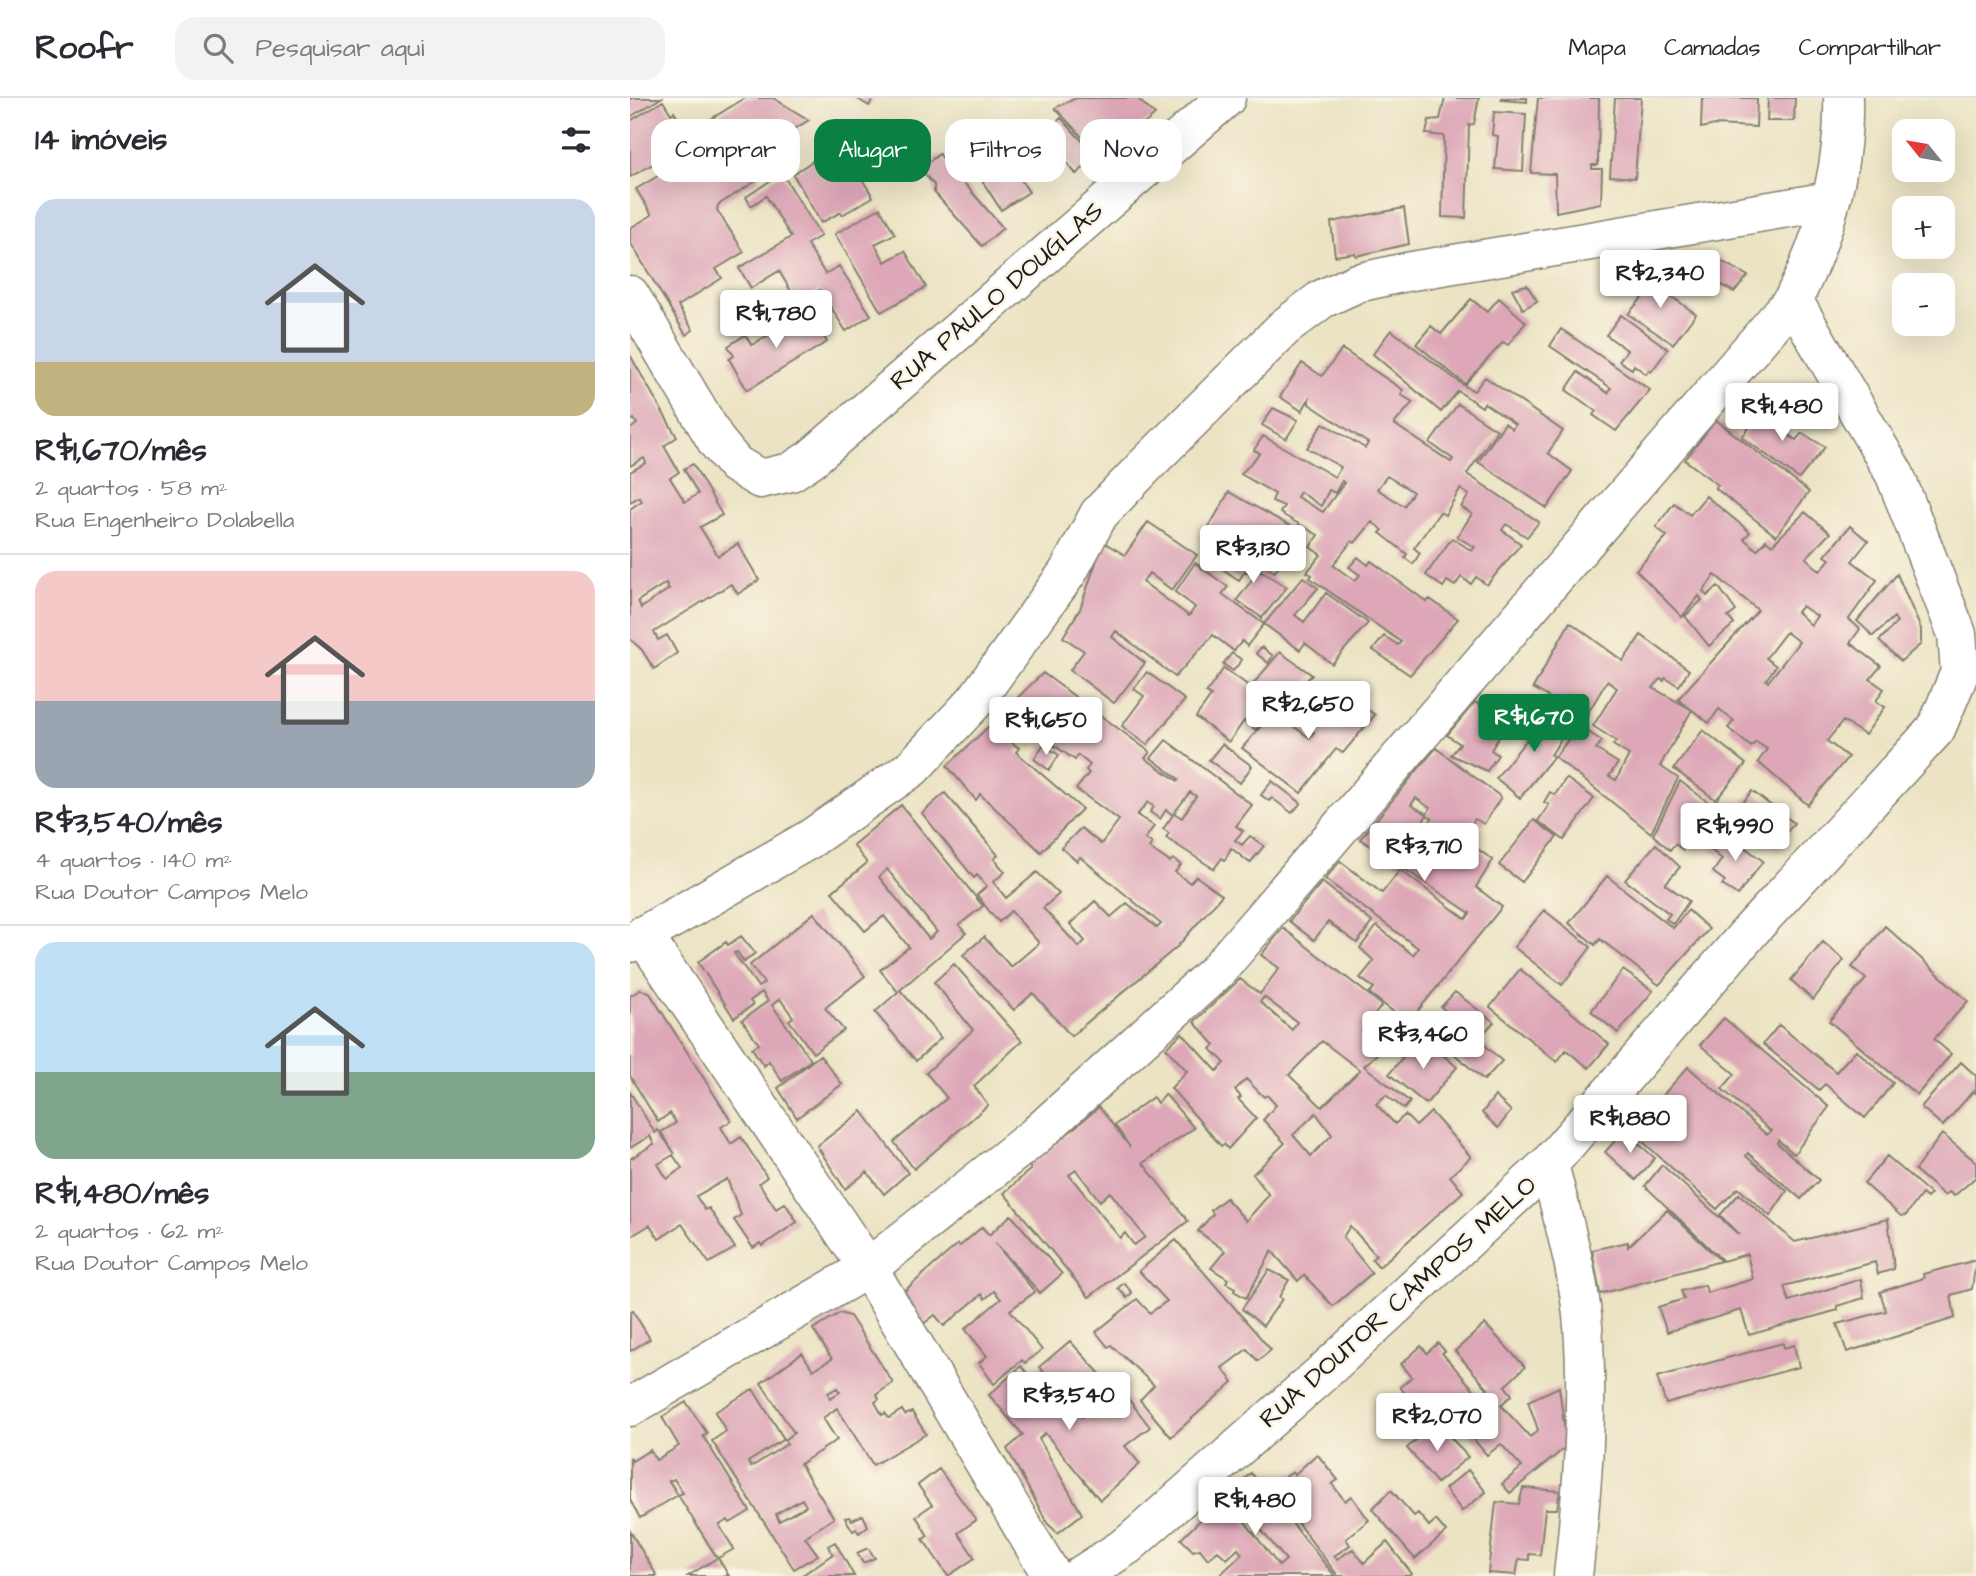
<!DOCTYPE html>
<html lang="pt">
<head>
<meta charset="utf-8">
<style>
	body { margin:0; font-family:"Architects Daughter",sans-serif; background:#f2f2f3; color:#2b2b33; height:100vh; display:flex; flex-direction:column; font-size:26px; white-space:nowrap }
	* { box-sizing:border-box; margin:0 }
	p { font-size:23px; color:#7c7c81 }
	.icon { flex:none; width:38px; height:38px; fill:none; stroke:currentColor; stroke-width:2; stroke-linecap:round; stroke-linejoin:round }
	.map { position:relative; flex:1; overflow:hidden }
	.panel { display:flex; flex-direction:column; background:#fff; width:630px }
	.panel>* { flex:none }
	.guide { position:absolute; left:21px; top:21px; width:665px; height:63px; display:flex; gap:14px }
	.needle { width:46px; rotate:300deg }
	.controls { position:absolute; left:1262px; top:21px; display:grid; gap:14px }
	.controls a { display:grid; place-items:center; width:63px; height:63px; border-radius:14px; background:#fff; box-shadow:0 7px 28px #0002; font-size:35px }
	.price { position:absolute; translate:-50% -60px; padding:0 16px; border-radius:7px; background:#fff; color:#222; font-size:23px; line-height:46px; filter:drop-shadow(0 2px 4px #0008) }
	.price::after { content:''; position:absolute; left:50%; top:42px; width:21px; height:16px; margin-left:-10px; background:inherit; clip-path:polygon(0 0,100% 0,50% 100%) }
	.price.on { background:#0b8043; color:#fff }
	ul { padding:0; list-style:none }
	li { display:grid; align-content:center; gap:14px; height:371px; padding:0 35px }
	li+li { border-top:2px solid #e1e1e2 }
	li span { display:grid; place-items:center; height:217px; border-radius:21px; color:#555 }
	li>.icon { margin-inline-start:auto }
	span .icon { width:126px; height:126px; fill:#fffc; stroke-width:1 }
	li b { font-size:30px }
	h2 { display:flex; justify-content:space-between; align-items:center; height:84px; padding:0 35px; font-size:30px }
	.tag { padding:0 24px; border-radius:21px; background:#fff; box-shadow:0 7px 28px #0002; font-size:24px; line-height:63px }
	.tag.on { background:#0b8043; color:#fff }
	header { display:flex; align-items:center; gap:42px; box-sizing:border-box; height:98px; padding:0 35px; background:#fff; border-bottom:2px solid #e1e1e2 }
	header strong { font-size:33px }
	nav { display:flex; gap:38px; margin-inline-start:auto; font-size:24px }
	.search { width:490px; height:63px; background:#f2f2f3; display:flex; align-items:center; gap:18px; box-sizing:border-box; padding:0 24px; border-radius:21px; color:#7c7c81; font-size:26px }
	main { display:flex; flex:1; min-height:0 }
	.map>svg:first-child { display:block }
	.building { fill:#dda7b7; fill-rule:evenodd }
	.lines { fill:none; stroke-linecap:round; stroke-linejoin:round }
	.minor-casing { stroke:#848070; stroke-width:41 }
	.minor { stroke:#fff; stroke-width:38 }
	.labels { text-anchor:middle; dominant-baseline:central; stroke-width:5; stroke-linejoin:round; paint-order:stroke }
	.street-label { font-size:26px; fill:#1c1c1c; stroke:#fcf5e5 }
</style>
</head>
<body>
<header>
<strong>Roofr</strong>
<div class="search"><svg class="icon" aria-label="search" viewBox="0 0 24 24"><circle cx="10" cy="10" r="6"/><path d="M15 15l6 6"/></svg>Pesquisar aqui</div>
<nav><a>Mapa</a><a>Camadas</a><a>Compartilhar</a></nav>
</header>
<main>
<section class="panel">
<h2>14 imóveis<svg class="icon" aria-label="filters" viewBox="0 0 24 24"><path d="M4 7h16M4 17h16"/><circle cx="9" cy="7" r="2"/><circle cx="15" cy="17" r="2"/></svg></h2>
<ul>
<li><span style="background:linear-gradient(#c9d6e8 75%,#c2b280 0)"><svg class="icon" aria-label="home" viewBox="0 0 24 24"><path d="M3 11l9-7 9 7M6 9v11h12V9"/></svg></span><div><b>R$1,670/mês</b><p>2 quartos · 58 m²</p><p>Rua Engenheiro Dolabella</p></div></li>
<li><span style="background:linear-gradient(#f6c9c9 60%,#9aa5b1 0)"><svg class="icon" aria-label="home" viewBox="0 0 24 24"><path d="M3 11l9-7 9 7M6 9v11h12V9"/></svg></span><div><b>R$3,540/mês</b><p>4 quartos · 140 m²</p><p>Rua Doutor Campos Melo</p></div></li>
<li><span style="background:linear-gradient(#bfe0f5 60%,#7fa58c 0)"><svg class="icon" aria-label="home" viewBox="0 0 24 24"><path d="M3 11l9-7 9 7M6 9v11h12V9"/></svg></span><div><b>R$1,480/mês</b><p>2 quartos · 62 m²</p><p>Rua Doutor Campos Melo</p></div></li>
</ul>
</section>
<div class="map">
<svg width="1346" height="1478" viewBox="0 0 1346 1478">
	<rect width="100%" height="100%" fill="#fcf5e5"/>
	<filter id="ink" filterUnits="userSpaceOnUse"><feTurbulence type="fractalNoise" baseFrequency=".0143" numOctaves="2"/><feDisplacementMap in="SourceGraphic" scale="14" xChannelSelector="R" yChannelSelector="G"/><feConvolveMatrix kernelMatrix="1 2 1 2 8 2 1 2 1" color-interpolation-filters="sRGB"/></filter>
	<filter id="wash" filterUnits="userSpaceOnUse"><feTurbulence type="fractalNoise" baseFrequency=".00686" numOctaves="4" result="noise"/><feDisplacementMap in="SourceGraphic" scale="28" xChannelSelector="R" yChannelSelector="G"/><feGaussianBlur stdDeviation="1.57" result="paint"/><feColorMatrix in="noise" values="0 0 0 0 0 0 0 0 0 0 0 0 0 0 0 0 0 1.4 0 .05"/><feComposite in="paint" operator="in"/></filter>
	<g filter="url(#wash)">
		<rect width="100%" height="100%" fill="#ebe3c3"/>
		<g id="blocks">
			<!-- building -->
			<path class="building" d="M0,0H31L0,19Z
				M115,0H143L179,22L116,61L129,81L88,107L87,112L114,154L86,171L92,180L48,208L63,232L56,237L0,144V130L22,117L6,91L67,55L71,62L87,52L83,45L68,54L60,39L66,36L63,32Z
				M226,0H244L239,8Z
				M446,0H507L525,17L472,60L425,10Z
				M815,0H849L844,26L839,27L836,120L812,119L814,38L796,36L799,22L810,21Z
				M871,0H897V4L871,2Z
				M908,0H969L968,67H962V71H972L971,105L926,114L925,76L901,75Z
				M985,0H1011L1005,80L980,78Z
				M1072,0H1127L1126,29L1085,27L1071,30Z
				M1138,0H1165L1164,23H1137Z
				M33,3L41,16L44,14L58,37L39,48L42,55L0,79V23Z
				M864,14L896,16L893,73L865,71L868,38L862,37Z
				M431,20L467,59L446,76L413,36Z
				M362,38L399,94L371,112L333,53Z
				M210,45L243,99L212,117L211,114L191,125L163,76Z
				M309,56L373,130L352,148L304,94V87L290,71Z
				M152,75L191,138L177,146L195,176L209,168L241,217L216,233L190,192L168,205L149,173L121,190L109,170L161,139L136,98L121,108L116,99Z
				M250,110L265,136L245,146L255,164L275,153L296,189L251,214L205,136Z
				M774,110L779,146L726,158L725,155L705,158L701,124Z
				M1084,159L1118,178L1104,194L1073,177Z
				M1008,175L1066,216L1043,246L998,216L1012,200L998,185Z
				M897,187L907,203L893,211L882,191Z
				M869,200L896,224L878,247L873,244L835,286L786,246L801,228L811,236L841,201L857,214Z
				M179,212L197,244L117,292L99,261L104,258L98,248L115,237L122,247Z
				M991,217L1038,251L1021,274L1019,272L1016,276L1004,267L1002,271L989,263L997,252L976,237Z
				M931,231L1020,292L986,333L963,317L966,313L936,292L948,274L978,295L981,290L920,248Z
				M761,232L833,287L844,293L855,279L933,333L918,355L942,373L917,410L848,364L875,325L882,331L885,326L854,305L852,309L828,293L811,314L743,256Z
				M712,251L773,292L771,297L783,304L764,326L821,364L823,361L800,345L828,306L867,332L837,376L909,424L897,439L876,426L872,432L891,446L857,487L846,479L841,486L831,479L825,488L817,483L813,489L796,477L822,440L842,453L845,449L827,439L842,416L831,409L839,397L830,391L815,417L810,414L784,450L790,455L783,466L775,460L777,456L750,435L753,432L742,424L725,445L722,443L703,467L725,483L730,477L719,469L728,459L738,467L741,463L797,504L800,501L828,521L780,577L743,552L754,538L768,547L771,544L680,480L682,477L677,474L691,457L680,449L688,437L650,415L654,408L642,403L645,396L611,376L630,355L624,352L633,338L705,379L711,369L677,350L693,325L735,350L738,345L679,306V301L672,313L650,299L672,265L692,278ZM757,378L783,394L774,408L747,391ZM712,383L714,385L693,414L667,399L670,394L691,408L699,392L705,395Z
				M0,257L47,339L34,348L49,374L40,380L55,404L68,396L54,371L63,366L92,417L70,429L88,458L108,446L129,482L108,496L101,486L24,534L28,542L37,537L47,555L24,571L12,552L0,541V411L12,403L9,399L0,404V374L16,365L14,360L0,368V331L7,326L4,321L0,323ZM36,485L39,491L11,510L8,503Z
				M1135,309L1160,325L1154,334L1166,342L1172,335L1195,349L1169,381L1112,339Z
				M643,310L668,322L656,341L632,327Z
				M1086,322L1179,394L1146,438L1085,390L1088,387L1055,362Z
				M599,394L669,433L645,474L576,434Z
				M1076,398L1120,434L1114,441L1127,452L1136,442L1142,447L1175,414L1200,435L1176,460L1190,473L1200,461L1195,458L1220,428L1238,443L1222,463L1247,482L1219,521L1230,531L1220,545L1251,568L1240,581L1254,591L1246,603L1255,609L1235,637L1213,623L1197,643L1218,659L1178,707L1128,664L1137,651L1126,644L1121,649L1098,630L1104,623L1089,611L1079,625L1048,601L1128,512L1085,477L1073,493L1077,498L1088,488L1106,513L1098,519L1104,526L1079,548L1055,518L1072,502L1069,498L1052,519L1006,472L1037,438L1026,429L1044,405L1060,417ZM1172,508L1187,518L1181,527L1167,514ZM1156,534L1169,544L1138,584L1136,582L1146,568L1136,560Z
				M518,424L567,457L542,492L519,475L513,484L559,518L565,509L545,494L565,465L598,489L592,496L634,526L617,548L612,543L604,553L583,537L545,579L486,533L482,539L515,565L484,605L440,572L454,553L433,539L450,511L473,444L495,457Z
				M597,452L657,489L632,520L607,502L624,479L615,473L609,482L587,467Z
				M1267,476L1291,531V546L1271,563L1249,543L1267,524L1264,519L1243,538L1227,523Z
				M673,479L688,490L665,517L674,524L696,495L738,525L702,566L675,545L670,552L634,526Z
				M940,524L993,563L1011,537L1059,572L1049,588L1035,580L1034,583L1030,581L1023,590L1062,612L1030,668L1048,680L1021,735L925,659L949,628L972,643L966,651L988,665L979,678L986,682L999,657L983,647L986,643L963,628L987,590L977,583L955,620L903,590Z
				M632,549L643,558L638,565L626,555Z
				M650,554L682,577L676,583L689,593L669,618L623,586Z
				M602,555L612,562L603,573L593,566Z
				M594,570L645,607L626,632L614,623L599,644L566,619L581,598L576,595Z
				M517,574L555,602L517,647L492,628L514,598L504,591Z
				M413,575L520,654L515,660L548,683L549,681L521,660L536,642L622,707L606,728L613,733L605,742L612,747L620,738L634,748L620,765L601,750L595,762L592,760L584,771L536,740L539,735L533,731L543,717L536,712L530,721L520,714L524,709L518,704L507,717L524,728L515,741L522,745L519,750L540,764L543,761L551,767L545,774L560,785L566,778L592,797L548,848L441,938L403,895L384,912L333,857L354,839L381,869L409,845L381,813L369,824L360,814L347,797L357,788L347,777L344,780L292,715L315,695L368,757L364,761L375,774L363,784L376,800L407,774L429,796L413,810L449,849L455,843L440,826L465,803L481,819L497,805L527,830L531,826L450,759L447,763L431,750L451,730L471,746L489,722L446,691L459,675L456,672L460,667L448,657L445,662L401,631L411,617L386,601ZM560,694L566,698L552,720L544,715Z
				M712,593L745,617L713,655L706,651L671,695L612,650L643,614L680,640L684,634L681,632Z
				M845,604L877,626L861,652L868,657L857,673L821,657L830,646L817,637Z
				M915,612L940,626L921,657L924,658L890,700L866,680L898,640Z
				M359,628L389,650L386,654L452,711L411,754L350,696L346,702L317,668Z
				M1073,632L1116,666L1086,702L1044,671Z
				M592,646L622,668L610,685L579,662Z
				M413,647L429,657L419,672L404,661Z
				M806,650L871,699L854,726L845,721L832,740L863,762L846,789L872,809L778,925L739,895L744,890L730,880L744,863L730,850L747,828L783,857L788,850L695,781L710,763L752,795L770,772L836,821L840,815L730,741ZM786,700L800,710L797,716L781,707ZM797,717L802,720L789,739L784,737Z
				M936,680L964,700L934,742L908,723L919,707L914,704L920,694L925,697Z
				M642,683L671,705L662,715L642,700L639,703L631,697Z
				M1050,683L1090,713L1070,742L1063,737L1053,752L1045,746L1040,752L1023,737Z
				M1122,693L1164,725L1145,749L1111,723L1108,727L1100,721Z
				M271,707L353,808L329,827L336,835L270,892L311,940L286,963L245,914L268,894L250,872L279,849L254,818L235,833L202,794L237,765L223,747ZM257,771L307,834L299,841L249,779Z
				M904,722L927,739L892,784L869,767Z
				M1094,734L1133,763L1108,797L1092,787L1095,783L1083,774L1092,761L1081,752Z
				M1026,746L1050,769L1035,786L1059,803L1043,826L1036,821L1040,816L995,782Z
				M977,778L1043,830L1058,812L1079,831L1029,887L970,841L965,847L939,825Z
				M692,784L742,824L727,845L698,824L684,842L659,823Z
				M914,812L961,849L932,887L884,849Z
				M184,815L235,878L195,910L214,932L183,955L159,922L163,919L150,901L142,907L181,962L152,983L139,963L134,968L129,961L122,950L129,946L112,922L138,903L132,894L120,903L123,907L104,920L68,864L96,844L98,847L111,838L125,855L114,864L107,854L104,855L128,889L134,885L120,867Z
				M1255,828L1338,903L1304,941L1321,956L1287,997L1199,923L1236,881L1222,869Z
				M653,830L752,907L732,933L754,949L734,968L780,1004L774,1011L756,997L746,1006L765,1026L775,1017L786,1028L801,1014L841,1059L820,1078L833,1094L749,1169L742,1161L746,1157L720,1128L713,1139L742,1175L703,1208L674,1177L668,1183L642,1153L616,1200L604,1193L605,1190L596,1185L598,1181L581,1170L595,1153L568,1133L583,1116L581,1112L596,1100L616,1123L639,1097L623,1076L655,1045L633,1022L646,1007L637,997L634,999L616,981L605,992L611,999L608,1001L626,1020L598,1051L594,1046L591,1048L541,990L557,973L536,950L552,935L587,973L595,965L581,951L585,947L564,924L610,881L630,896L649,870L631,857ZM634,899L667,924L662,932L630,904ZM692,943L730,972L692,1009L659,977ZM686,1015L702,1037L681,1058L663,1037Z
				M1193,844L1214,862L1183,902L1161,882Z
				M324,866L392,943L344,988L358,1007L284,1071L264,1044L317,1000L296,975L343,932L304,884Z
				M890,871L979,946L959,970L936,952L927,964L860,909Z
				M993,872L1023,893L988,935L961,913Z
				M10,892L19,894L101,1023L91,1029L101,1046L111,1039L137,1079L129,1085L146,1111L155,1105L167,1124L132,1148L130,1145L123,1150L104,1122L111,1117L97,1081L66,1098L75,1112L79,1110L105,1150L79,1165L52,1126L29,1141L20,1127L0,1139V1061L24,1046L20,1038L0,1050V994L25,1035L28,1032L45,1056L31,1034L46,1025L40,1015L28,1024L0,978V898ZM43,1057L52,1070L37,1081L28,1066Z
				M825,894L864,924L848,941L872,963L854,982L815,948L827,935L813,923L819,916L811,909Z
				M1094,920L1199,1009L1164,1056L1148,1042L1147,1045L1189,1082L1171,1101L1118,1055L1116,1058L1157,1093L1140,1118L1108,1090L1087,1111L1001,1033L1058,969L1137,1037L1141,1033L1092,991L1105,976L1070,947Z
				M1149,927L1206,974L1226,952L1263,985L1235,1020L1195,986L1189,992L1133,946Z
				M791,938L827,969L796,1006L759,976L778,953L793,965L798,959L783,947Z
				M190,957L212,986L167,1020L148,990Z
				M1331,964L1346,978V995L1343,993L1313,1028L1291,1009Z
				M535,996L564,1030L513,1065L558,1123L459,1199L374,1095L401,1071L399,1068L469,1009L500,1049L485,1027L523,999L527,1005ZM446,1072L470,1103L480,1094L515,1139L504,1147L495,1135L490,1140L439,1077Z
				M865,998L881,1013L868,1030L852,1015Z
				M232,1013L278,1075L254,1096L237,1074L215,1091L187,1048Z
				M994,1033L1025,1060L1006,1082L975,1054Z
				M1312,1036L1346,1064V1079L1324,1098L1319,1094L1315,1098L1285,1072Z
				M1257,1058L1301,1096L1297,1100L1292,1096L1276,1117L1271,1118L1234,1085Z
				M1032,1067L1109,1137L1090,1117L1109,1096L1165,1144L1258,1121L1264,1171L1248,1176L1245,1164L1154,1188L1159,1203L1231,1181L1234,1200L1207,1208L1208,1212L1119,1237L1111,1212L1037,1234L1028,1209L1054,1201L1051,1193L1075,1187L1077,1195L1123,1181L1117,1156L1093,1163L1015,1088Z
				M1037,1112L1091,1163L970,1196L962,1152L998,1144V1149Z
				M381,1117L432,1176L410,1195L365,1145L405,1194L380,1212L412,1252L395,1265L392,1262L364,1286L349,1265L357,1258L335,1231L371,1201L364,1193L355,1201L352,1196L314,1228L305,1217L293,1226L272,1195L328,1146L330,1148L352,1129L359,1137Z
				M546,1142L641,1252L628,1263L617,1251L592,1270L603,1284L541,1339L510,1302L524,1287L481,1247L478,1249L466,1234L507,1201L520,1215L537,1203L509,1173Z
				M1346,1162L1342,1191L1321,1197L1325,1220L1217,1254L1207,1226L1256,1213L1250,1194L1294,1180L1293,1176Z
				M639,1172L659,1182L649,1199L652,1201L633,1228L612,1211Z
				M494,1185L502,1195L497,1200L488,1190Z
				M3,1213L20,1241L0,1253V1215Z
				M210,1215L220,1218L263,1285L247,1296L249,1301L245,1304L252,1317L255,1315L259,1320L272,1312L275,1317L282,1314L296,1336L243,1367L207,1310L193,1320L207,1342L170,1366L204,1420L175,1439L188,1457L164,1471L82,1343L96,1333L85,1314L123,1291L154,1341L118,1364L121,1369L157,1346L154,1342L164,1335L131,1285L172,1255L183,1272L202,1261L183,1231ZM207,1290L210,1294L200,1300L198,1295ZM172,1401L176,1408L149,1423L146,1416Z
				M855,1226L895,1269L875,1288L882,1297L871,1307L900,1339L908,1332L898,1303L929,1289L937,1348L880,1395L872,1386L892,1369L871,1346L857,1357L839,1336L854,1323L845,1314L853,1306L850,1302L823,1327L800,1301L788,1312L770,1289L782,1279L771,1266L791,1248L797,1255L808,1245L815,1253L812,1255L850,1299L858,1291L825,1253Z
				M440,1243L482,1289L450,1315L452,1319L489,1289L520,1329L495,1348L510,1366L470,1402L415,1335L409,1341L452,1416L428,1435L418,1426L377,1351L393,1337L359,1297L391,1268L421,1304L433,1295L409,1269Z
				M1153,1245L1154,1250L1164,1247L1169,1269L1036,1306L1027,1279Z
				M56,1304L77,1335L73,1338L120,1413L100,1425L98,1422L89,1427L104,1451L88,1460L99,1478H58L87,1460L48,1397L10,1420L0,1402V1359L2,1363L20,1352L26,1362L49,1348L32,1319ZM44,1381L53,1395L48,1397L39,1383Z
				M807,1324L838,1359L807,1385L777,1350Z
				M687,1356L708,1382L702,1386L715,1403L721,1398L739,1422L716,1441L720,1447L704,1458L707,1461L723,1451L734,1465L757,1444L782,1476L780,1478H708L640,1389L663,1374L664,1377Z
				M309,1371L346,1422L328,1435L345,1460L318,1478L293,1441L298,1438L286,1418L302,1407L288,1387Z
				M838,1372L856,1394L832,1413L815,1391Z
				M621,1375L705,1478H589L612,1456L608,1451L597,1461L588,1453L578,1461L570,1451L563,1453L551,1441L595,1398L649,1468L656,1462L600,1394Z
				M893,1390L930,1393L927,1411H915L910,1457L899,1456V1462L889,1461L886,1477L858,1475L866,1404L889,1406Z
				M761,1392L784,1418L788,1415L799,1428L806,1422L816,1434L785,1461L742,1411Z
				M233,1417L238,1428L229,1435L226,1431L223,1433L215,1420L219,1419L222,1422Z
				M0,1433L27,1478H0Z
				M205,1444L224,1478H171L203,1456L198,1448Z
				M238,1450L245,1460L233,1465L227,1455Z"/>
		</g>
	</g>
	<g filter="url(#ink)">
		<use href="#blocks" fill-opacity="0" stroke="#848070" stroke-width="2"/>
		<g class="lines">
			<!-- minor casing -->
			<g class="minor-casing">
				<path id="minor" d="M0,197L87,344L105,366L130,381L161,374L182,360L596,0
					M13,837L238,1170L422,1478
					M0,845L180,741L282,670L345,603L438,474L469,416L517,366L655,229L692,201L727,185L776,174L1200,103
					M919,1066C932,1119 949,1174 953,1228C959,1312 952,1395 943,1478
					M0,1309L238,1170L405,1038L587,873L1163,202C1194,140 1215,70 1213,0
					M450,1478L498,1447L697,1271L919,1066L1122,831L1306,631L1330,574L1327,536L1265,377L1163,202"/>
			</g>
			<!-- minor -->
			<use href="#minor" class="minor"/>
		</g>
	</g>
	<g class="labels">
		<!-- street labels -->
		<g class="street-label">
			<text transform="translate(367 198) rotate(-41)">RUA PAULO DOUGLAS</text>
			<text transform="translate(768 1204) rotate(-42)">RUA DOUTOR CAMPOS MELO</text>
		</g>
	</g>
</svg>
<div class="controls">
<a><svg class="needle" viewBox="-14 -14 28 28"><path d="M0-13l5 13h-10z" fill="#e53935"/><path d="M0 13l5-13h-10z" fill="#7c7c81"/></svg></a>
<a>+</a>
<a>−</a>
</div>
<b class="price" style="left:1030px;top:212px">R$2,340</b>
<b class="price" style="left:146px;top:252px">R$1,780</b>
<b class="price" style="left:1152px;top:345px">R$1,480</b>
<b class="price" style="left:623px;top:487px">R$3,130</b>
<b class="price" style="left:678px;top:643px">R$2,650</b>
<b class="price on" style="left:904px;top:656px">R$1,670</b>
<b class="price" style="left:416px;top:659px">R$1,650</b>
<b class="price" style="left:1105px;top:765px">R$1,990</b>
<b class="price" style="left:794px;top:785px">R$3,710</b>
<b class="price" style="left:793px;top:973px">R$3,460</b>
<b class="price" style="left:1000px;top:1057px">R$1,880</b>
<b class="price" style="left:439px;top:1334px">R$3,540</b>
<b class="price" style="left:807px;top:1355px">R$2,070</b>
<b class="price" style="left:625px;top:1439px">R$1,480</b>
<div class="guide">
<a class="tag">Comprar</a>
<a class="tag on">Alugar</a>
<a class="tag">Filtros</a>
<a class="tag">Novo</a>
</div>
</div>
</main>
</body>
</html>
